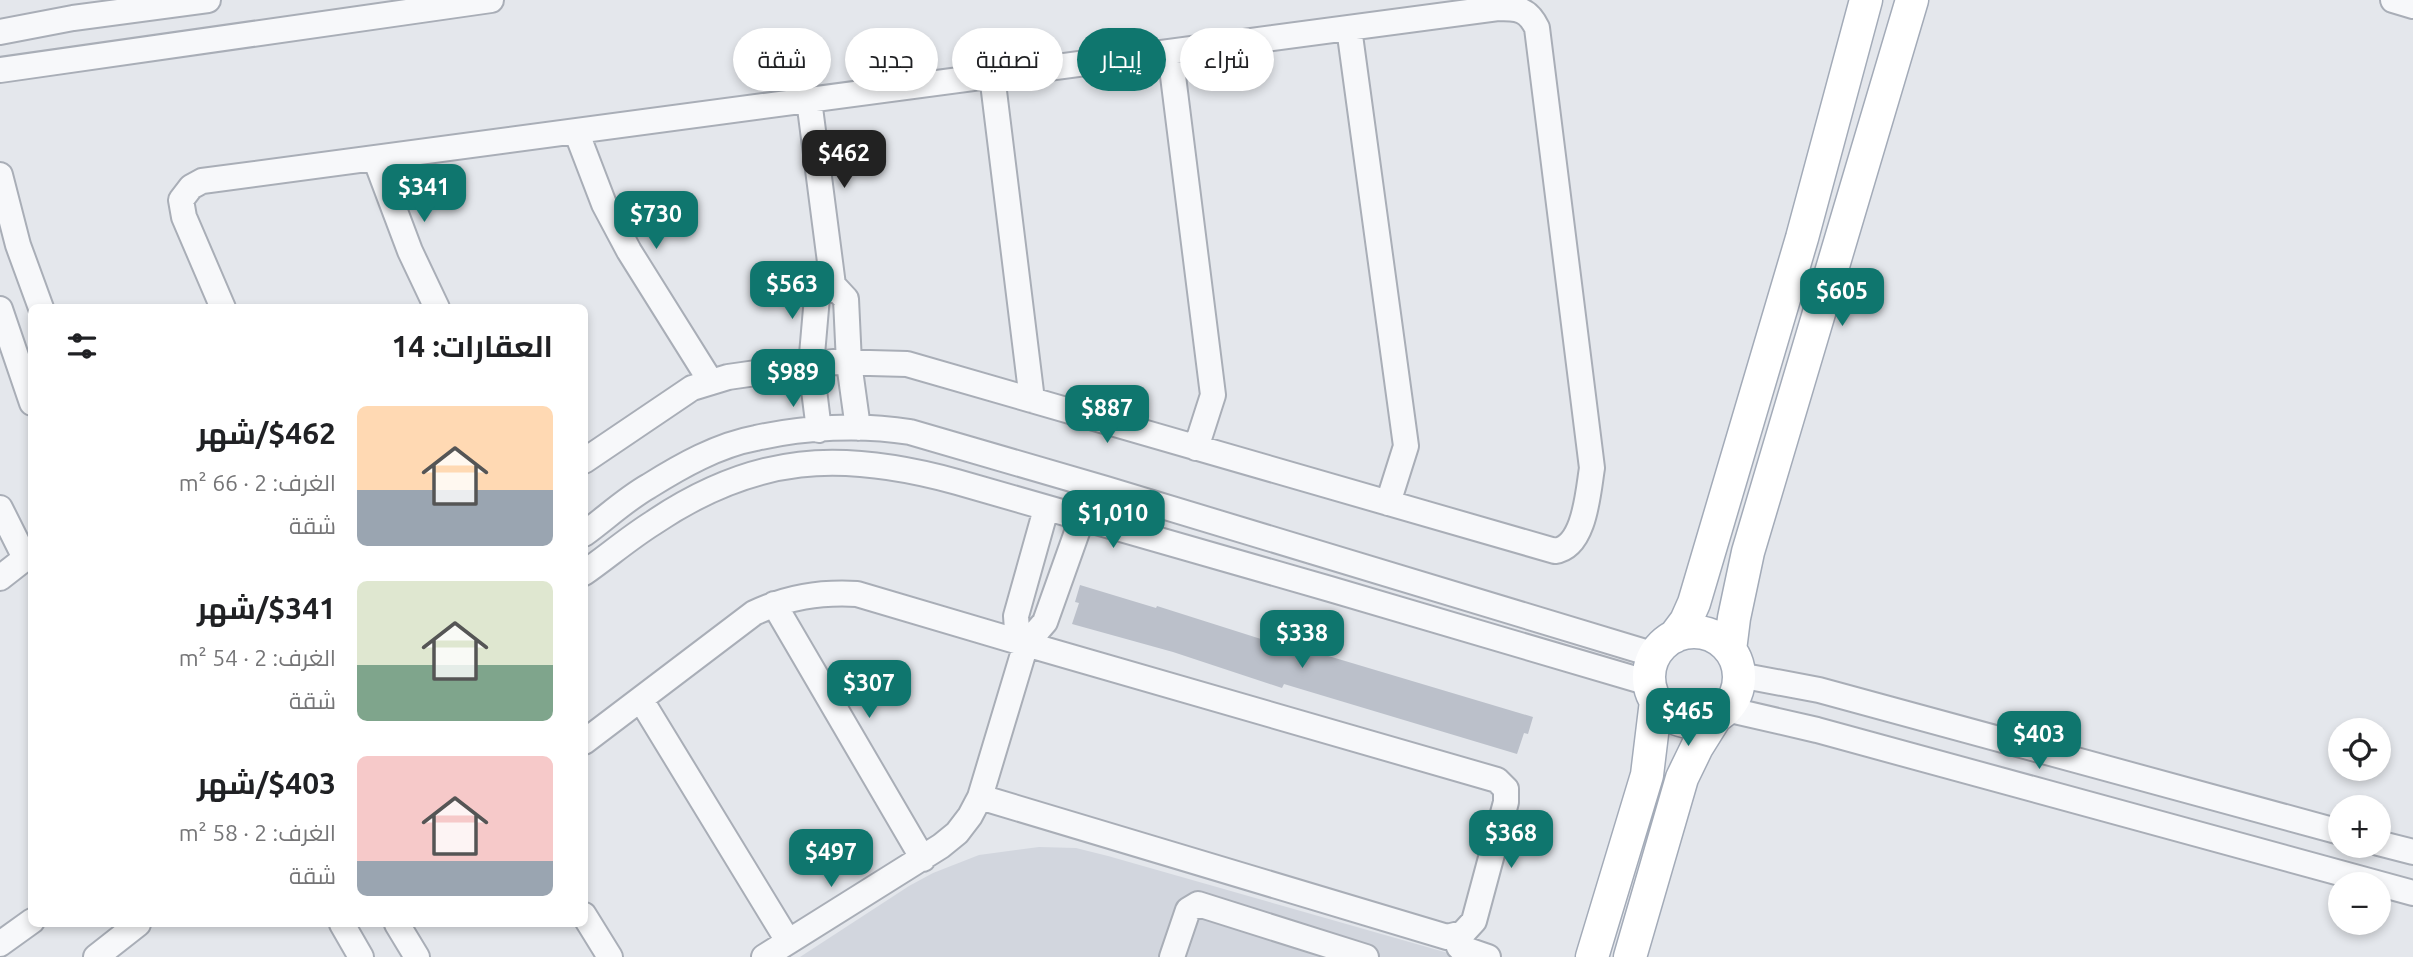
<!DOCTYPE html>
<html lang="ar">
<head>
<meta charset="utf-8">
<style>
	body { margin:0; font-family:Ubuntu,Cairo,sans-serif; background:#f6f6f6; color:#202124; direction:rtl; height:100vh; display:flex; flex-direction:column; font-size:26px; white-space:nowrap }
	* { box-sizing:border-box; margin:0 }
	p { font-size:23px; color:#757577 }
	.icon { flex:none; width:38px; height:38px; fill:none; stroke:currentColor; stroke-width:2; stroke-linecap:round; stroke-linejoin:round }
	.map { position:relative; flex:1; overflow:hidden; direction:ltr }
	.details { position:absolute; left:28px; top:304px; width:560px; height:623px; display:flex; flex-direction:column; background:#fff; border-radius:10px; box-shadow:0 4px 10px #0003; direction:rtl }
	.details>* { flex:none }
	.top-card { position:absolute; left:609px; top:28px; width:665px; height:63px; direction:rtl; display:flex; gap:14px }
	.tools { position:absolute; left:2328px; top:718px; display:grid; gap:14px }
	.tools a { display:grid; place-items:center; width:63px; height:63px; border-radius:50%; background:#fff; box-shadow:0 4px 10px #0003; font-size:35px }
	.price { position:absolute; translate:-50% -60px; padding:0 16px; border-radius:14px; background:#0f766e; color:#fff; font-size:23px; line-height:46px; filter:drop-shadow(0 2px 4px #0008) }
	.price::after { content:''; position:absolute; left:50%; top:42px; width:21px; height:16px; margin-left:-10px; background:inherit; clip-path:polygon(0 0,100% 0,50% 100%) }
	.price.active { background:#222; color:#fff }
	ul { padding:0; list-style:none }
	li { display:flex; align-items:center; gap:21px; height:175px; padding:0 35px }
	li span { display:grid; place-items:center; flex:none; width:196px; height:140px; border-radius:10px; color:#555 }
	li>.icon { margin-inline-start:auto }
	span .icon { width:84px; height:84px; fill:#fffc; stroke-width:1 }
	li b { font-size:30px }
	h2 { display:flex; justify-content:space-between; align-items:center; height:84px; padding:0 35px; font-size:30px }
	.pill { padding:0 24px; border-radius:32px; background:#fff; box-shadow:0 4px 10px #0003; font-size:24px; line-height:63px }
	.pill.active { background:#0f766e; color:#fff }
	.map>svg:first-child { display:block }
	.built { fill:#d2d6de }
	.building { fill:#bbc0ca }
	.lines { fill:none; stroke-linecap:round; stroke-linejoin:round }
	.minor-casing { stroke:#a9aeb7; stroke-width:28 }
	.major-casing { stroke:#a3abb8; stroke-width:35 }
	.minor { stroke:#f7f8fa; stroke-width:24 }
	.major { stroke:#fff; stroke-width:32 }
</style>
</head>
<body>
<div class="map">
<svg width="2413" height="957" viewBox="0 0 2413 957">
	<rect width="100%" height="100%" fill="#e4e7ec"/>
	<!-- built -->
	<path class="built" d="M1039,847L1076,848L1108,856L1462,957H800L909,886L933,873L979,855Z"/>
	<!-- building -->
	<path class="building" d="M1080,585L1156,608L1157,606L1314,656L1315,652L1533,717L1528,734L1524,733L1517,754L1284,684L1282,688L1173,652L1072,624L1079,603L1075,602Z"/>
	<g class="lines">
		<!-- minor casing -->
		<g class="minor-casing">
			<path id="minor" d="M2393,0L2413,6
				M1349,28L1406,446L1388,503
				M0,32L73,18L208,0
				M1170,52L1213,395L1196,448
				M0,70L491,0
				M992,75L1032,400
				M809,100L833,285L846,299L849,363L858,428
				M576,131L604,204L629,251L711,382
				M375,158L410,251L437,308
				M0,175L18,245L41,308
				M223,308L184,217L181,200L191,187L202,181L1498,8C1518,8 1528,9 1537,28L1592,468C1588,492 1585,547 1555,551L907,364L833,362L728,377L692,388L584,461
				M0,309L32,403
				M819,430L811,366L817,297L833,285
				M0,508L25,558
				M584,534C606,518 626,499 649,486C681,466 718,445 756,438C805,427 860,424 910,432L1106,489L1655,655
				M584,573C607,557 629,538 653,523C755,454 841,450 957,482L1330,589L1649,683
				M0,578L32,553
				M774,604L923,859
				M1026,644L1045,622L1082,518
				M1739,675L1819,690L2340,832
				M641,700L788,941
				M1726,709L1817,730L2413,893
				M584,742L754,613C788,597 819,592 857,594L1026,644L980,797L970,816L957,833L941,846L764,957
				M980,797L1447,937L1463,933L1474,921L1506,802V789L1497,780L1026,644L1017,630L1016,616L1046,509
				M2378,843L2413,852
				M584,915L610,957
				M342,924L361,957
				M397,924L417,957
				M1455,936L1459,947L1488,957
				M0,944L32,921
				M96,957L138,924
				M1172,957L1188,910L1198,904L1366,957"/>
		</g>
		<!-- major casing -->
		<g class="major-casing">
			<path id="major" d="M1649 677a45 45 0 1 1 90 0a45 45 0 1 1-90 0Z
				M1674,637L1686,621L1694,603L1802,238L1866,0
				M1730,650L1734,618L1748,552L1912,0
				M1592,957L1647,775L1656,701
				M1630,957L1682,778L1697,747L1717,715"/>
		</g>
		<!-- minor -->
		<use href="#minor" class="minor"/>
		<!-- major -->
		<use href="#major" class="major"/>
	</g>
</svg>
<div class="tools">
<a><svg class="icon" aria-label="locate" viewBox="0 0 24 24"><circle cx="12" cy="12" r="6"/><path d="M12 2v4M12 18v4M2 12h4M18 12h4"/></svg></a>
<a>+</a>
<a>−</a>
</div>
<b class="price active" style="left:844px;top:190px">$462</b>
<b class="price" style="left:424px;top:224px">$341</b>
<b class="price" style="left:656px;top:251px">$730</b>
<b class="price" style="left:792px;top:321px">$563</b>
<b class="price" style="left:1842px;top:328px">$605</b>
<b class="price" style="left:793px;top:409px">$989</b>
<b class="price" style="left:1107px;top:445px">$887</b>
<b class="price" style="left:1113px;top:550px">$1,010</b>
<b class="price" style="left:1302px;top:670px">$338</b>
<b class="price" style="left:869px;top:720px">$307</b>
<b class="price" style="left:1688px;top:748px">$465</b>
<b class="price" style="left:2039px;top:771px">$403</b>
<b class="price" style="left:1511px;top:870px">$368</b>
<b class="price" style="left:831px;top:889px">$497</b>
<div class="top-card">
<a class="pill">شراء</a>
<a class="pill active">إيجار</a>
<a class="pill">تصفية</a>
<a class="pill">جديد</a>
<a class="pill">شقة</a>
</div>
<section class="details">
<h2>العقارات: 14<svg class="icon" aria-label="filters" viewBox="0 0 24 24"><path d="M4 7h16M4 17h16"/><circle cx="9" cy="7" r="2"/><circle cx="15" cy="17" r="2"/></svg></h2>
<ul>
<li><span style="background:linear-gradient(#ffd9b3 60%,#9aa5b1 0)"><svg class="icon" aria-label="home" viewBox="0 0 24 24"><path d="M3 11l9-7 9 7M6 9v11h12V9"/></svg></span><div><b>$462/شهر</b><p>الغرف: 2 · 66 m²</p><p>شقة</p></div></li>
<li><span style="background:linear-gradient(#dfe7d0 60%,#7fa58c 0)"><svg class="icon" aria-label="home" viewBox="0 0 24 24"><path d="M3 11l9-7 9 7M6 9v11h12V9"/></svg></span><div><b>$341/شهر</b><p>الغرف: 2 · 54 m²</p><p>شقة</p></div></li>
<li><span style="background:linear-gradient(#f6c9c9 75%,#9aa5b1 0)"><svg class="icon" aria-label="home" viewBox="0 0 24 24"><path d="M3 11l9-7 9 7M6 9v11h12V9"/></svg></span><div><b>$403/شهر</b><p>الغرف: 2 · 58 m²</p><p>شقة</p></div></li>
</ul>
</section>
</div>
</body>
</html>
